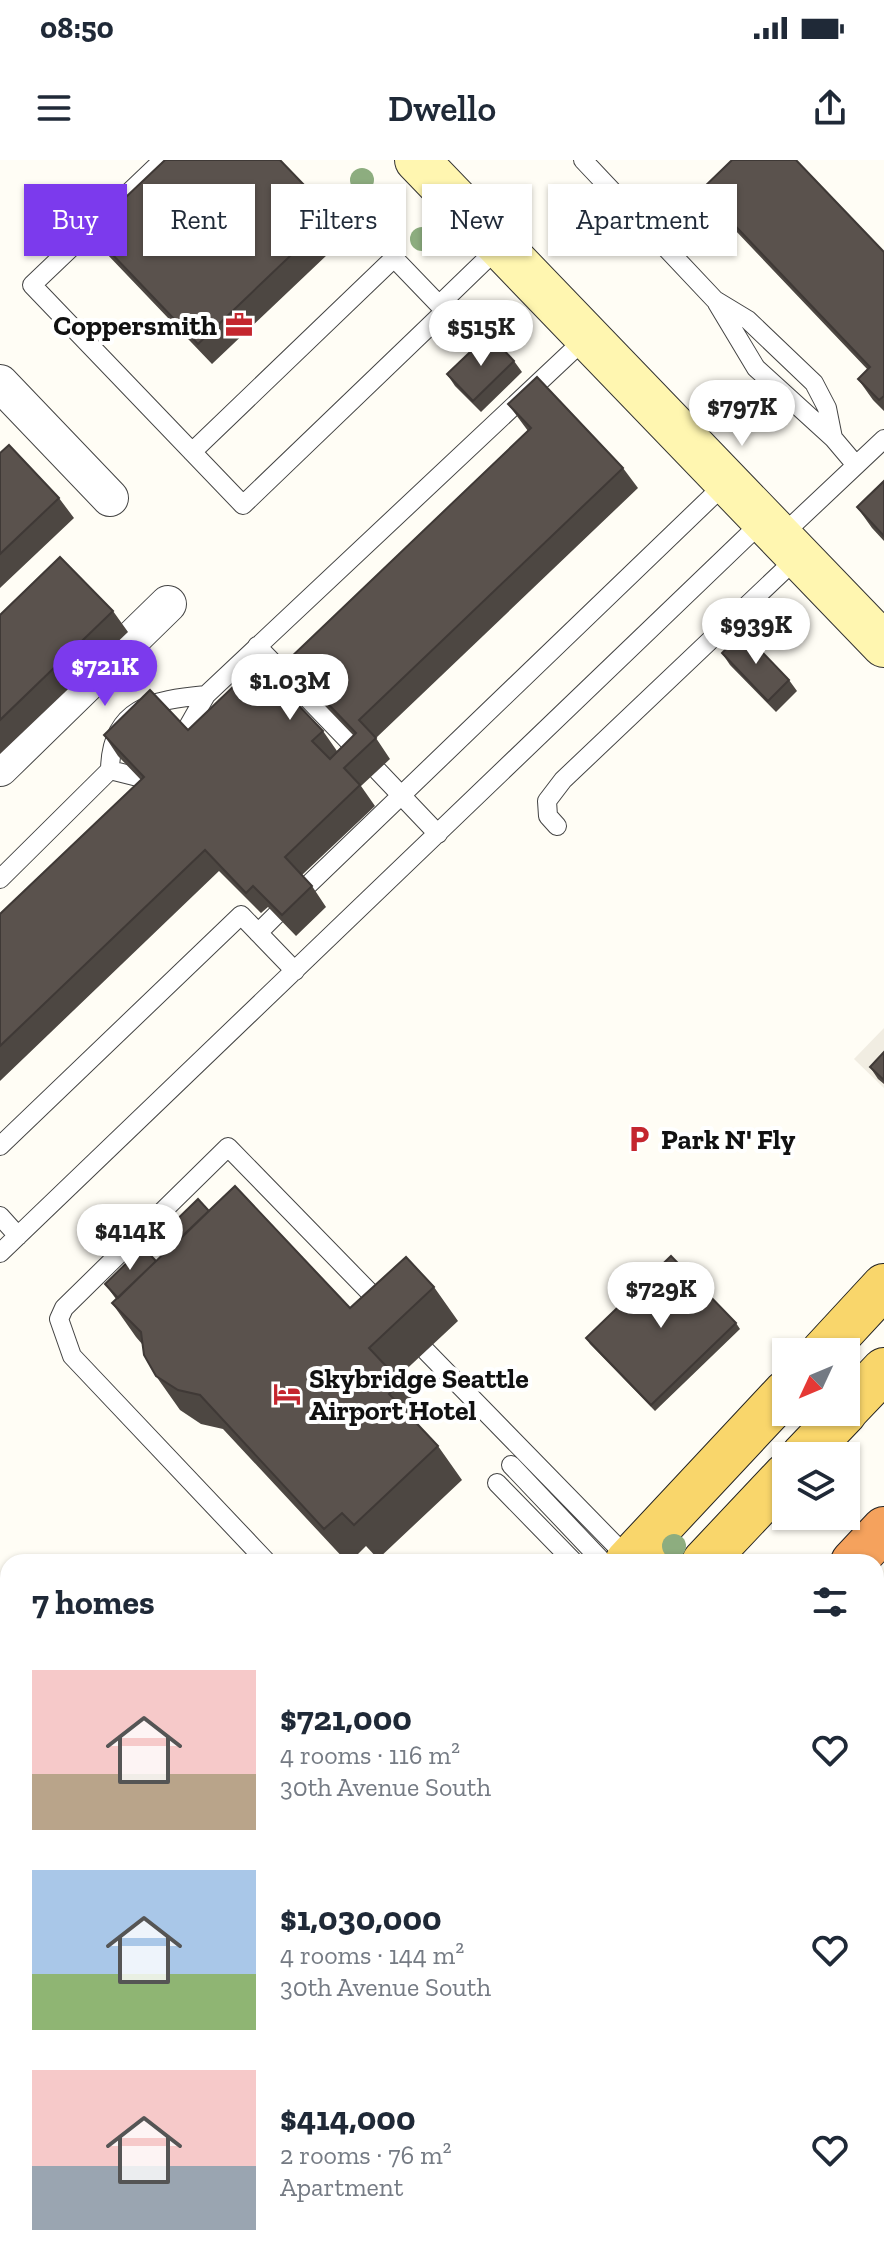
<!DOCTYPE html>
<html lang="en">
<head>
<meta charset="utf-8">
<style>
	body { margin:0; font-family:"Zilla Slab",serif; background:#f2f2f3; color:#1f2937; height:100vh; display:flex; flex-direction:column; font-size:30px; white-space:nowrap }
	* { box-sizing:border-box; margin:0 }
	p { font-size:26px; color:#747a83 }
	.icon { flex:none; width:44px; height:44px; fill:none; stroke:currentColor; stroke-width:2; stroke-linecap:round; stroke-linejoin:round }
	.map { position:relative; flex:1; overflow:hidden }
	.sheet { position:absolute; left:0px; top:1394px; width:884px; height:714px; display:flex; flex-direction:column; background:#fff; border-radius:24px 24px 0 0; box-shadow:0 2px 6px #0004 }
	.sheet>* { flex:none }
	.banner { position:absolute; left:24px; top:24px; width:836px; height:72px; display:flex; gap:16px }
	.needle { width:52px; rotate:226deg }
	.controls { position:absolute; left:772px; top:1178px; display:grid; gap:16px }
	.controls a { display:grid; place-items:center; width:88px; height:88px; border-radius:0px; background:#fff; box-shadow:0 2px 6px #0004; font-size:40px }
	.price { position:absolute; translate:-50% -68px; padding:0 18px; border-radius:28px; background:#fff; color:#222; font-size:26px; line-height:52px; filter:drop-shadow(0 2px 4px #0008) }
	.price::after { content:''; position:absolute; left:50%; top:48px; width:24px; height:18px; margin-left:-12px; background:inherit; clip-path:polygon(0 0,100% 0,50% 100%) }
	.price.selected { background:#7c3aed; color:#fff }
	ul { padding:0; list-style:none }
	li { display:flex; align-items:center; gap:24px; height:200px; padding:0 32px }
	li span { display:grid; place-items:center; flex:none; width:224px; height:160px; border-radius:0px; color:#555 }
	li>.icon { margin-inline-start:auto }
	span .icon { width:96px; height:96px; fill:#fffc; stroke-width:1 }
	li b { font-size:34px }
	h2 { display:flex; justify-content:space-between; align-items:center; height:96px; padding:0 32px; font-size:34px }
	.chip { padding:0 28px; border-radius:0px; background:#fff; box-shadow:0 2px 6px #0004; font-size:28px; line-height:72px }
	.chip.selected { background:#7c3aed; color:#fff }
	.status { display:flex; justify-content:space-between; align-items:center; height:56px; padding:0 40px; background:#fff; direction:ltr }
	.status svg { height:22px; fill:currentColor }
	header { display:flex; justify-content:space-between; align-items:center; height:104px; padding:0 32px; background:#fff; font-size:36px; font-weight:600 }
	.map>svg:first-child { display:block }
	.plaza { fill:#f1ede2 }
	.lines { fill:none; stroke-linecap:round; stroke-linejoin:round }
	.lane-casing { stroke:#444; stroke-width:20 }
	.street-casing { stroke:#444; stroke-width:38 }
	.secondary-casing { stroke:#333; stroke-width:46 }
	.primary-casing { stroke:#222; stroke-width:46 }
	.highway-casing { stroke:#222; stroke-width:46 }
	.lane { stroke:#fff; stroke-width:18 }
	.street { stroke:#fff; stroke-width:36 }
	.secondary { stroke:#fff6b0; stroke-width:44 }
	.primary { stroke:#f9d66b; stroke-width:44 }
	.highway { stroke:#f5a25d; stroke-width:44 }
	.tram { stroke:#c4262e; stroke-width:2 }
	.tree { fill:#8dad7f }
	.wall { fill:#4d4742 }
	.building { fill:#5a524d; stroke:#3f3936; stroke-width:2 }
	.labels { text-anchor:middle; dominant-baseline:central; stroke-width:8; stroke-linejoin:round; paint-order:stroke }
	.poi-label { font-size:28px; font-weight:bold; fill:#111; stroke:#fff; text-anchor:start }
</style>
</head>
<body>
<div class="status"><b>08:50</b><svg viewBox="0 0 49 12"><path d="M0 12V9h3v3zM5 12V6h3v6zM10 12V3h3v9zM15 12V0h3v12zM26 1h20v11H26zM47 4h2v5h-2z"/></svg></div>
<header><svg class="icon" aria-label="menu" viewBox="0 0 24 24"><path d="M4 6h16M4 12h16M4 18h16"/></svg>Dwello<svg class="icon" aria-label="share" viewBox="0 0 24 24"><path d="M12 15V3M7 8l5-5 5 5M5 13v7h14v-7"/></svg></header>
<div class="map">
<svg width="884" height="2107" viewBox="0 0 884 2107">
	<rect width="100%" height="100%" fill="#fffdf5"/>
	<!-- plaza -->
	<path class="plaza" d="M884,868V928L854,899Z"/>
	<g class="lines">
		<!-- lane casing -->
		<g class="lane-casing">
			<path id="lane" d="M163,0L32,125L243,345L445,151L394,98L192,292
				M583,0L715,140L748,160L814,223L827,248L833,278
				M717,143L756,208L833,278L855,304
				M439,145L500,86
				M780,377L884,279
				M257,486L364,597
				M185,572L206,535
				M110,610L138,617
				M378,611L438,674
				M557,666L548,656L547,641L563,620L799,396
				M0,719L110,610C111,547 153,540 206,535L587,177
				M307,726L727,322
				M258,773L276,755
				M0,986L241,755L295,811
				M0,1056L18,1076
				M0,1093L764,360
				M426,1191L629,1399
				M511,1305L603,1402
				M497,1323L574,1402
				M267,1402L72,1196L59,1159L64,1148L228,987L385,1148
				M507,2107V2100"/>
		</g>
		<!-- street casing -->
		<g class="street-casing">
			<path id="street" d="M0,223L110,338
				M0,608L168,444
				M876,1884L884,1876
				M736,2107L738,2100"/>
		</g>
		<!-- secondary casing -->
		<g class="secondary-casing">
			<path id="secondary" d="M417,0L884,485"/>
		</g>
		<!-- primary casing -->
		<g class="primary-casing">
			<path id="primary" d="M823,1192L884,1126
				M846,1250L884,1210
				M803,1296L845,1252
				M627,1402L786,1232
				M704,1402L786,1315
				M0,2025L8,2018
				M8,2107L16,2100"/>
		</g>
		<!-- highway casing -->
		<g class="highway-casing">
			<path id="highway" d="M853,1402L884,1369
				M876,1524L884,1518
				M876,1658L884,1652
				M876,1781L884,1775
				M134,2107L142,2100
				M246,2107L253,2100
				M590,2107L593,2100
				M674,2107L677,2100"/>
		</g>
		<!-- lane -->
		<use href="#lane" class="lane"/>
		<!-- street -->
		<use href="#street" class="street"/>
		<!-- secondary -->
		<use href="#secondary" class="secondary"/>
		<!-- primary -->
		<use href="#primary" class="primary"/>
		<!-- highway -->
		<use href="#highway" class="highway"/>
		<!-- tram -->
		<path class="tram" d="M876,1479L884,1469
			M876,1546L884,1538
			M269,2107L277,2100
			M303,2107L310,2100"/>
	</g>
	<!-- trees -->
	<g class="tree">
		<circle cx="362" cy="20" r="12"/>
		<circle cx="393" cy="48" r="12"/>
		<circle cx="422" cy="79" r="12"/>
		<circle cx="674" cy="1386" r="12"/>
	</g>
	<!-- wall -->
	<path class="wall" d="M701,30L884,92V251L873,240L858,219L868,210L716,50Z
		M333,55L347,76L212,204L105,92L90,71Z
		M514,201L522,212L481,252L455,226L447,214Z
		M508,244L623,308L638,328L376,578L390,599L361,626L375,646L302,715L312,726L326,747L296,776L268,747L261,753L219,711L0,921V754L141,620L118,596L104,575L188,570L323,571L337,591L354,576L302,522L287,501L528,271Z
		M0,293L59,338L74,358L0,428Z
		M884,321V381L872,368L857,347Z
		M113,451L128,472L0,594V455Z
		M722,493L789,520L797,531L776,552L730,505Z
		M884,892V924L878,919L870,907Z
		M209,1051L350,1148L434,1127L458,1161L397,1218L425,1256L417,1264L438,1286L462,1320L378,1399L366,1386L350,1402H347L223,1269L201,1264L180,1250L156,1216L142,1184L136,1177L112,1143L116,1139L105,1124L156,1101L173,1085L164,1072Z
		M736,1163L740,1169L655,1251L590,1184L586,1178Z"/>
	<!-- building -->
	<path class="building" d="M165,0H280L333,55L198,184L90,71Z
		M732,0H796L884,92V236L879,240L858,219L870,207L701,30Z
		M489,174L514,201L473,241L447,214Z
		M537,217L623,308L359,560L376,578L344,608L360,625L285,697L312,726L282,755L253,726L246,733L205,690L0,886V754L144,617L104,575L150,530L188,570L258,503L323,571L312,581L330,599L356,573L287,501L531,268L508,244Z
		M9,285L59,338L0,394V293Z
		M884,321V376L857,347Z
		M60,397L113,451L0,560V455Z
		M743,472L789,520L768,541L722,493Z
		M884,892V920L870,907Z
		M235,1026L350,1148L406,1097L434,1127L369,1188L401,1222L389,1234L438,1286L354,1365L342,1353L324,1369L200,1235L178,1230L156,1216L144,1195L141,1172L112,1143Z
		M198,1039L209,1051L175,1084L164,1072Z
		M143,1087L156,1101L118,1138L105,1124Z
		M671,1096L736,1163L651,1245L586,1178Z"/>
	<!-- icons -->
	<defs>
		<g id="office-bare" transform="scale(2.16)"><path d="M-6-3h4V-5.5h4V-3h4V5H-6ZM-1-4.5V-3h2v-1.5ZM-6 0V1H6V0Z" fill="#c4262e" stroke="#fff" stroke-width="2.5" paint-order="stroke"/></g>
		<g id="parking-bare" transform="scale(2.16)"><path d="M-3.5-5.5H1a3.5 3.5 0 0 1 0 7H-1V5.5H-3.5ZM-1-3.4V-.6H.8a1.4 1.4 0 0 0 0-2.8Z" fill="#c4262e" stroke="#fff" stroke-width="2.5" paint-order="stroke"/></g>
		<g id="hotel-bare" transform="scale(2.16)"><path d="M-6-4.5h1.5V1H6V5H4.5V3h-9V5H-6ZM-4 0a1.8 1.8 0 1 1 3.6 0ZM.5 0V-2.5h3Q6-2.5 6 0Z" fill="#c4262e" stroke="#fff" stroke-width="2.5" paint-order="stroke"/></g>
	</defs>
	<g fill-rule="evenodd">
		<use href="#office-bare" x="239" y="165"/>
		<use href="#parking-bare" x="639" y="979"/>
		<use href="#hotel-bare" x="287" y="1234"/>
	</g>
	<g class="labels">
		<!-- poi labels -->
		<g class="poi-label">
			<text x="217" y="165" text-anchor="end">Coppersmith</text>
			<text x="661" y="979">Park N' Fly</text>
			<text x="309" y="1218">Skybridge Seattle<tspan x="309" dy="32">Airport Hotel</tspan></text>
		</g>
	</g>
</svg>
<div class="controls">
<a><svg class="needle" viewBox="-14 -14 28 28"><path d="M0-13l5 13h-10z" fill="#e53935"/><path d="M0 13l5-13h-10z" fill="#747a83"/></svg></a>
<a><svg class="icon" aria-label="layers" viewBox="0 0 24 24"><path d="M12 4l9 5-9 5-9-5zM3 14l9 5 9-5"/></svg></a>
</div>
<b class="price" style="left:481px;top:208px">$515K</b>
<b class="price" style="left:742px;top:288px">$797K</b>
<b class="price" style="left:756px;top:506px">$939K</b>
<b class="price selected" style="left:105px;top:548px">$721K</b>
<b class="price" style="left:290px;top:562px">$1.03M</b>
<b class="price" style="left:130px;top:1112px">$414K</b>
<b class="price" style="left:661px;top:1170px">$729K</b>
<div class="banner">
<a class="chip selected">Buy</a>
<a class="chip">Rent</a>
<a class="chip">Filters</a>
<a class="chip">New</a>
<a class="chip">Apartment</a>
</div>
<section class="sheet">
<h2>7 homes<svg class="icon" aria-label="filters" viewBox="0 0 24 24"><path d="M4 7h16M4 17h16"/><circle cx="9" cy="7" r="2"/><circle cx="15" cy="17" r="2"/></svg></h2>
<ul>
<li><span style="background:linear-gradient(#f6c9c9 65%,#b9a48a 0)"><svg class="icon" aria-label="home" viewBox="0 0 24 24"><path d="M3 11l9-7 9 7M6 9v11h12V9"/></svg></span><div><b>$721,000</b><p>4 rooms · 116 m²</p><p>30th Avenue South</p></div><svg class="icon" aria-label="heart" viewBox="0 0 24 24"><path d="M12 20l-8-8c-3-5 5-10 8-4 3-6 11-1 8 4z"/></svg></li>
<li><span style="background:linear-gradient(#a9c7e8 65%,#8fb573 0)"><svg class="icon" aria-label="home" viewBox="0 0 24 24"><path d="M3 11l9-7 9 7M6 9v11h12V9"/></svg></span><div><b>$1,030,000</b><p>4 rooms · 144 m²</p><p>30th Avenue South</p></div><svg class="icon" aria-label="heart" viewBox="0 0 24 24"><path d="M12 20l-8-8c-3-5 5-10 8-4 3-6 11-1 8 4z"/></svg></li>
<li><span style="background:linear-gradient(#f6c9c9 60%,#9aa5b1 0)"><svg class="icon" aria-label="home" viewBox="0 0 24 24"><path d="M3 11l9-7 9 7M6 9v11h12V9"/></svg></span><div><b>$414,000</b><p>2 rooms · 76 m²</p><p>Apartment</p></div><svg class="icon" aria-label="heart" viewBox="0 0 24 24"><path d="M12 20l-8-8c-3-5 5-10 8-4 3-6 11-1 8 4z"/></svg></li>
</ul>
</section>
</div>
</body>
</html>
